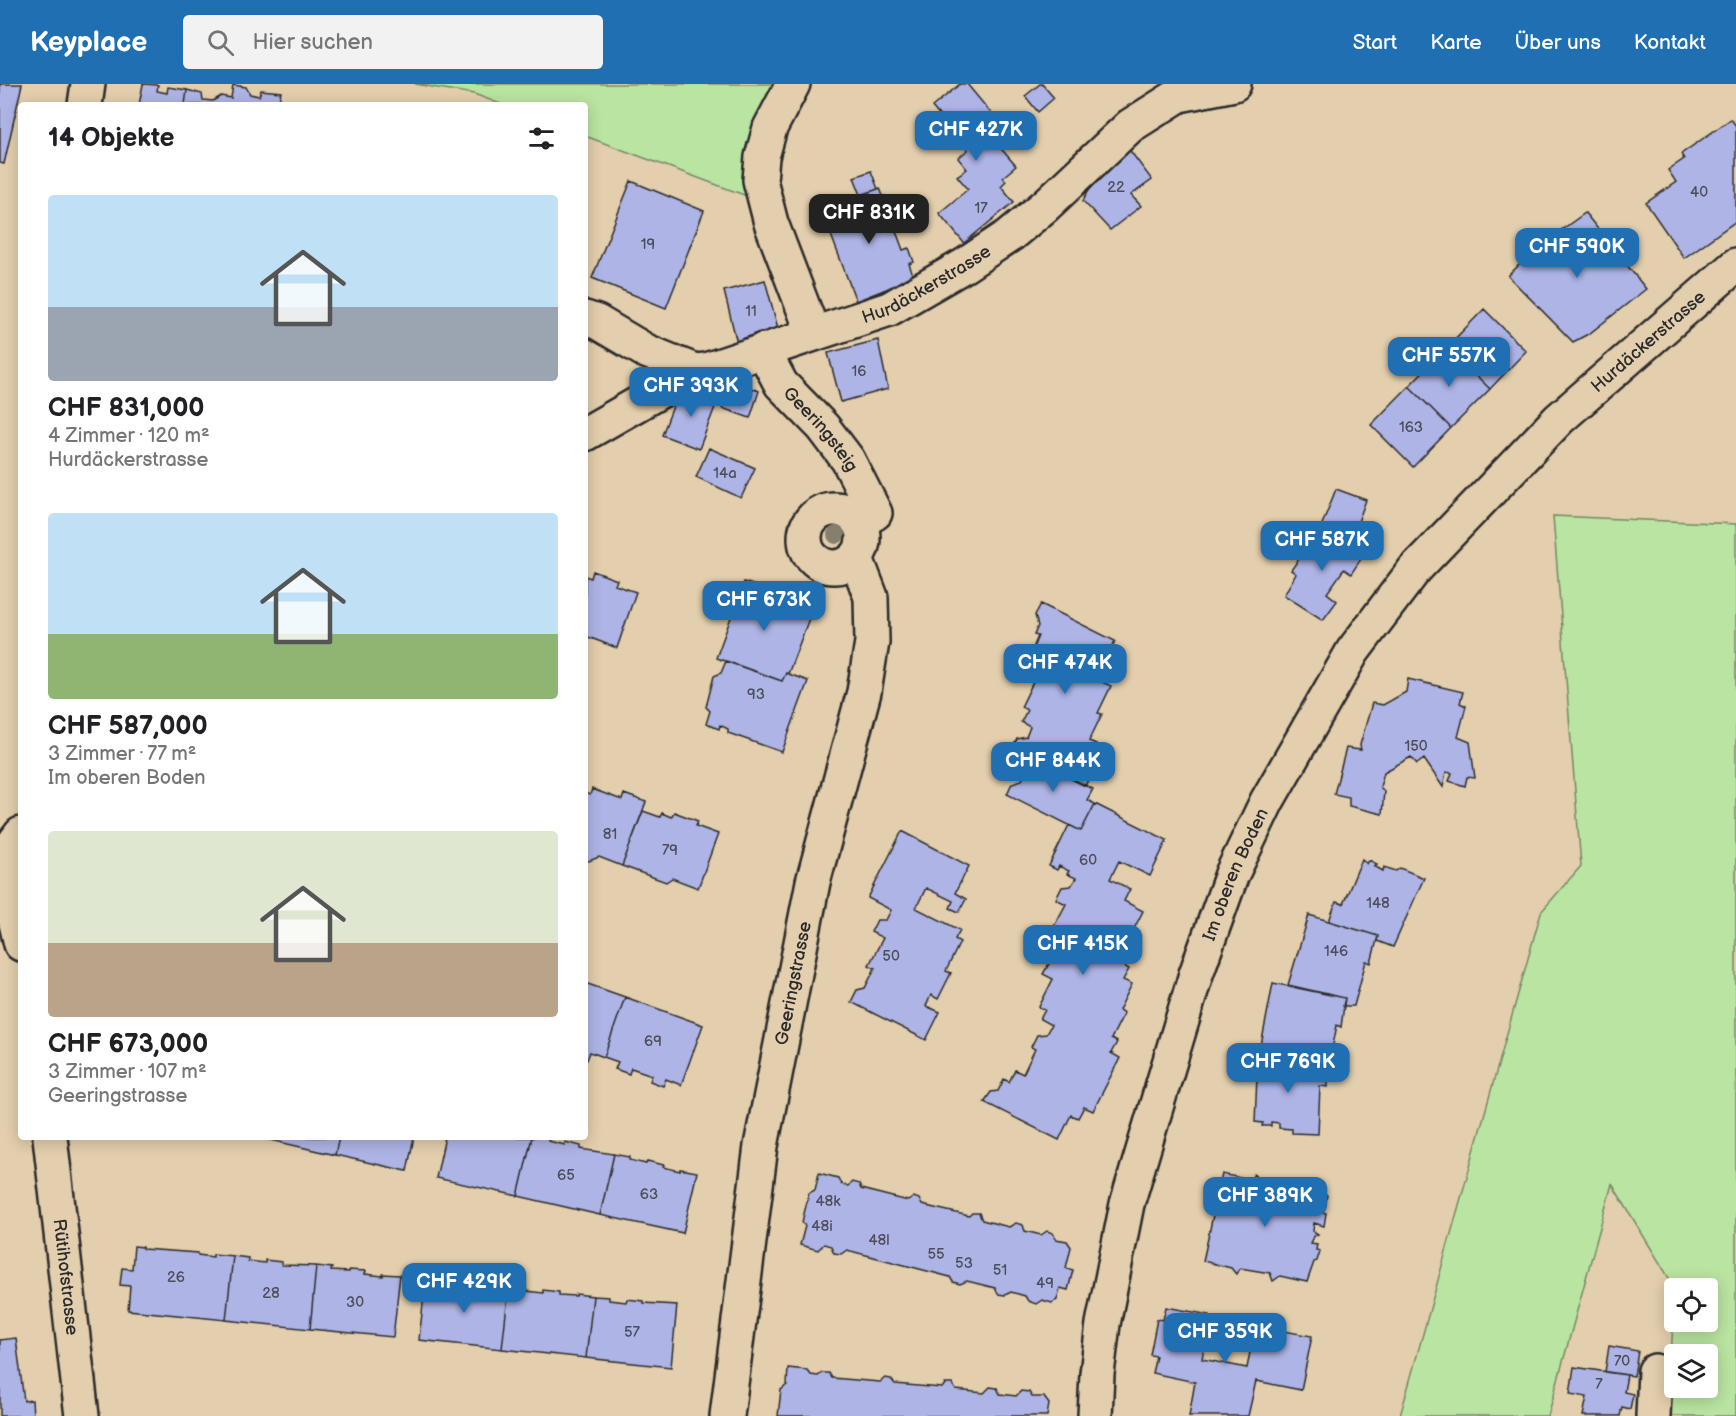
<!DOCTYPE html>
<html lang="de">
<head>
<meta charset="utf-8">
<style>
	body { margin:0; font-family:"Balsamiq Sans",sans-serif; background:#f2f2f2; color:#202124; height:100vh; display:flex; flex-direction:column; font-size:22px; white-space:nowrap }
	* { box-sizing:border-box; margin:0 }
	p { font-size:20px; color:#757577 }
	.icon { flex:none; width:33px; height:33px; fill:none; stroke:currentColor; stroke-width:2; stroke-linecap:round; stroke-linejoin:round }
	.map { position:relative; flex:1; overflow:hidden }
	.panel { position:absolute; left:18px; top:18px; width:570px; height:1038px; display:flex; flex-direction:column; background:#fff; border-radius:6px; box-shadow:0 3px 15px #0003 }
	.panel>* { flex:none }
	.controls { position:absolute; left:1664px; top:1194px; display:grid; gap:12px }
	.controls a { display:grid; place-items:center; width:54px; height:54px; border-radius:6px; background:#fff; box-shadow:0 3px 15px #0003; font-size:30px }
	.price { position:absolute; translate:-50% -51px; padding:0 14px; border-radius:12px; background:#1f6fb2; color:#fff; font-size:20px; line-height:39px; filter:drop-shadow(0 2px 3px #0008) }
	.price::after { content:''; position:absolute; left:50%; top:36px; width:18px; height:14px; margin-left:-9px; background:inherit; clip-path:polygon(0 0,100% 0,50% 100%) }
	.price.on { background:#222; color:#fff }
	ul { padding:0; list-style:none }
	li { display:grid; align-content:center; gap:12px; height:318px; padding:0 30px }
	li span { display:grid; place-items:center; height:186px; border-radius:6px; color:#555 }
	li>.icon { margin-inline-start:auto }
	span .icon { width:108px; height:108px; fill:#fffc; stroke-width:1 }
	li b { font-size:26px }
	h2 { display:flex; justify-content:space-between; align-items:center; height:72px; padding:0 30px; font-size:26px }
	header { display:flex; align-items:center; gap:36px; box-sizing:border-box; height:84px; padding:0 30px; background:#1f6fb2; color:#fff }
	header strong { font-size:28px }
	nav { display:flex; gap:33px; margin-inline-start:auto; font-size:21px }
	.search { width:420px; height:54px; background:#f2f2f2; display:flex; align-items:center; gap:15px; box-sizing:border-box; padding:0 21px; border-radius:6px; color:#757577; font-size:22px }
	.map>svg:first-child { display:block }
	.green { fill:#bae4a1; stroke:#728866; stroke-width:1.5; fill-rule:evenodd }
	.building { fill:#aeb4e5; stroke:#2b2b2b; stroke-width:1.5 }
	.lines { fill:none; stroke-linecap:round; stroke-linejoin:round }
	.minor-casing { stroke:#2b2b2b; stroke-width:38 }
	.minor { stroke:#e3cead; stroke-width:33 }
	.tree { fill:#867f6c }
	.labels { text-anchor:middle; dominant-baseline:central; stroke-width:5; stroke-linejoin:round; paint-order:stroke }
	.number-label { font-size:15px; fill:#4c4d5a }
	.street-label { font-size:18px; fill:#2b2b2b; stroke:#e3cead }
</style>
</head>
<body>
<header>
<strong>Keyplace</strong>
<div class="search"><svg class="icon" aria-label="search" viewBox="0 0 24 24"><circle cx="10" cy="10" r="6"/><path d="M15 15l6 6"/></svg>Hier suchen</div>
<nav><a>Start</a><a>Karte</a><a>Über uns</a><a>Kontakt</a></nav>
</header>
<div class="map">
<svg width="1736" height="1332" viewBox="0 0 1736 1332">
	<rect width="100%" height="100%" fill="#e3cead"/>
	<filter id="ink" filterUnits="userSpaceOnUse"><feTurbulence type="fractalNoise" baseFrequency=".0167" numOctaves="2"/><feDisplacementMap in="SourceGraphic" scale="12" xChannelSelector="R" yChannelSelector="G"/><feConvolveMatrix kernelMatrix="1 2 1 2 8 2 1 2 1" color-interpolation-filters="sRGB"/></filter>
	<g filter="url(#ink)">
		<!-- green -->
		<path class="green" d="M415,0H783L755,115L585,52V21H503L474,10Z
			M1553,432L1736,440V1332H1668L1674,1218V1238H1707V1204H1675L1612,1100L1548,1332H1400L1541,828L1581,782ZM1674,1270H1707V1304H1674Z"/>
		<!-- building -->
		<path class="building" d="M0,0H22L4,80L0,79Z
			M143,0L158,1L157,7L167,9L168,3L187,6L185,21H139Z
			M960,0H967L1010,52L998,61L1016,82L1003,93L1006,97L1001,102L1014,118L964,159L939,129L968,105L957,92L967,85L958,74L968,66L932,23Z
			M1040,0H1042L1054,14L1038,28L1025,12Z
			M233,1L246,3L250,10L259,12L261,6L281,8L278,21H185L187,6L202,10L203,16L213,17L221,12L231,14Z
			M1731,35L1736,42V137L1684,174L1646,119L1676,98L1668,86L1684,75L1681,70Z
			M1128,64L1152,96L1131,111L1141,122L1110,146L1083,117L1097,90Z
			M871,87L878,105L861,111L854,93Z
			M631,97L704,127L666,224L592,194Z
			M880,104L903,166L909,164L914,178L909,180L914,194L856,217L822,127Z
			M1585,129L1646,205L1590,249L1573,258L1508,192L1536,164Z
			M765,196L779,248L737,259L724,207Z
			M1484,225L1526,267L1490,305L1447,263Z
			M878,256L888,305L841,318L828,269Z
			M1447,263L1490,305L1451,344L1409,302Z
			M731,297L759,307L750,334L722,324Z
			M1409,302L1451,344L1413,383L1371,341Z
			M702,303L720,310L699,365L662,351L677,312L696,319Z
			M709,364L755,384L741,414L696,393Z
			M1336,405L1366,416L1352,454L1321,443Z
			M1328,445L1352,454L1349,461L1363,472L1351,490L1344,485L1327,509L1337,517L1323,536L1284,511L1296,490L1291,486L1311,458L1315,462Z
			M593,487L617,496L615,501L636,508L617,564L588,553L585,557V492L591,494Z
			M744,498L759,503L764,511L774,515L778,509L813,524L788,590L786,589L782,597L716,574Z
			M1041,520L1115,557L1102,583L1108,586L1102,598L1111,602L1098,629L1102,630L1089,657L1096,660L1090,672L1098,676L1085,702L1012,665L1017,655L1026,653L1030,643L1021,638L1027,626L1021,623L1034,596L1023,591L1027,582L1037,577L1042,568L1033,564L1038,552L1034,551L1038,542L1035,531Z
			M726,577L782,597L786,589L808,597L782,668L728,649V645L720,641L719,645L706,640L710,627L706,623L714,592L721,589Z
			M1408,595L1463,608L1460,619L1466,622L1458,653L1470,658L1475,694L1467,693L1465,702L1449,697L1452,689L1446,688L1443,703L1424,675L1417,680L1411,673L1384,688L1380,703L1384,707L1382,730L1349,722V713L1334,710L1346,664L1361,666L1360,661L1372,619L1383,621L1406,608Z
			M1023,670L1093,705L1087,716L1095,720L1081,747L1007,710L1012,699L1022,696L1026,687L1017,683Z
			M592,705L622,716L624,710L646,718L622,782L599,773L589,777L585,776V709L590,711Z
			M1095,720L1167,756L1150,792L1119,777L1110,795L1130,805L1124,817L1143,827L1130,853L1136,856L1124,882L1129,885L1123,896L1132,900L1119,926L1124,929L1111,955L1117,958L1111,969L1120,974L1093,1027L1084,1023L1078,1034L1071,1031L1059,1056L984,1018L991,1008L998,1007L1004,995L1009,998L1015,986L1023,990L1035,965L1031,963L1037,951L1046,950L1051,941L1040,935L1045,926L1039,923L1053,895L1043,890L1050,878L1057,876L1062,867L1053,862L1058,852L1051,848L1066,820L1056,815L1062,803L1071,802L1076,794L1067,790L1069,787L1059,782L1057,786L1049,782L1069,741L1081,747Z
			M643,727L660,733L662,729L671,733L674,728L698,737L696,742L718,750L698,804L672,794L666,798L622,782Z
			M902,747L969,782L955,809L966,815L959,828L950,824L953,817L926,804L916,824L960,846L955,855L960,858L946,887L951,889L938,915L931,911L926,922L940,928L926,956L851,918L857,906L865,904L875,884L869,881L883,854L871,848L877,836H886L891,826L868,814Z
			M1362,775L1367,780L1369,776L1377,780L1374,782L1383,787L1384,783L1396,787L1400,784L1424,794L1393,863L1377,857L1378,852L1329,837L1336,818L1343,820Z
			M1309,831L1378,852L1371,879L1366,877L1354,922H1343L1345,914L1288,901Z
			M585,899L625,913L604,973L590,968L587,976L585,975Z
			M1273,899L1345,914L1341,943L1337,941L1328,986L1307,983L1305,978L1259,972Z
			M625,913L703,941L681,1001L666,995L663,1002L650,997L652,991L631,984L629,990L615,985L618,978L604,973Z
			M1253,971L1305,978L1307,983L1328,986V1003L1320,1002L1318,1050L1292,1049V1045L1279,1044V1039L1271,1038V1042H1262L1263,1039L1255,1038L1257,992H1252Z
			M262,1053H339L335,1071L262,1054Z
			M339,1053H414L407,1087L335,1071Z
			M445,1053H532L518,1112L436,1094Z
			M532,1053H542L549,1054L548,1057L565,1061V1058L581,1062V1065L614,1070L600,1131L518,1112Z
			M614,1070L630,1073V1076L646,1080L647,1077L664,1081L663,1083L680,1087V1085L697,1088L683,1149L600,1131Z
			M819,1089L838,1094L841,1100L848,1102L852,1098L859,1100L861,1105L908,1117L914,1113L919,1115L922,1121L969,1132L972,1129H979L982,1136L1009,1143L1016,1139L1023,1141L1025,1147L1041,1151L1047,1147L1053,1149L1056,1155L1067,1157L1071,1163L1066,1184L1073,1186L1068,1206L1060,1204L1057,1216L1052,1219L1042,1216L1036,1220L1028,1217L1025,1212L1011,1208L1005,1211L998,1210L995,1204L967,1197L960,1200L953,1198L950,1193L847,1166L841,1170L834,1169L831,1162L824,1160L818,1166L800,1161L805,1142L802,1138L809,1109L815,1106Z
			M1222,1090L1250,1096L1254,1090L1260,1098L1289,1103L1295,1100L1298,1106L1327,1111L1323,1129H1326L1324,1142L1314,1139L1313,1147L1318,1150L1313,1153L1310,1159L1317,1160L1316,1166L1320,1167L1317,1177L1314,1178L1307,1198L1280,1192L1273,1197L1270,1189L1240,1184L1236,1190L1231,1184L1203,1177Z
			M134,1162L143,1163V1165L198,1169V1171L213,1173V1170L233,1172L226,1236L128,1226L130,1202L120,1201L122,1184L132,1185Z
			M233,1172L248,1174V1177L265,1179V1176L282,1178V1181L316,1182L310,1245L226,1236Z
			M316,1182L332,1184L331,1187L349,1188V1186L366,1187L365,1190L383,1192V1190L400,1191L393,1253L310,1245Z
			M426,1193L444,1195L443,1198L460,1200V1197L475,1199V1202L494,1204V1201L509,1202L502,1265L419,1256Z
			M509,1202L526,1204V1207L543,1209V1206L559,1208V1211L576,1212V1210L593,1212L586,1274L502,1265Z
			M593,1212L609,1213V1216L626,1218L627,1215L643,1217V1219L677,1221L671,1283L586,1274Z
			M1166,1223L1210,1231L1202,1275L1247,1284L1252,1257L1259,1258L1262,1243L1312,1252L1301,1306L1256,1297L1248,1332H1189L1195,1298L1152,1289L1156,1272L1150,1271L1157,1235L1163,1236Z
			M16,1254L24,1317L32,1316L33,1332H0V1256Z
			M1609,1262L1638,1267L1634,1292L1605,1288Z
			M1574,1283L1627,1291L1624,1308L1633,1310L1630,1325L1622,1323L1620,1332H1583L1587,1313L1570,1310Z
			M788,1284L807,1286L811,1291L818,1292L822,1289H829L832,1294L880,1298L885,1294L891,1295L895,1300L942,1304L945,1300H952L956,1306L984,1309L990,1303L997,1304L1000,1310L1016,1312L1021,1307L1029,1308L1032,1313H1044L1049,1320L1047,1332H778L781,1306L787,1301Z"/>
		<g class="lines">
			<!-- minor casing -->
			<g class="minor-casing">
				<g id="minor">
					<path d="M793,0L770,44L762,73L760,96L771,139L813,249"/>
					<path d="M85,21L88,0"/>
					<path d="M585,234L597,238L646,267L695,287"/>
					<path id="s1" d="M763,266L781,300L823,343L848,376L875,429L860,438"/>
					<path id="s2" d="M585,350L695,287L706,286L889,225L965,181L1010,151L1045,122L1130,42L1179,11L1234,0"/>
					<circle cx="834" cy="454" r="29"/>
					<path d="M21,750L12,762L4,789L21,860"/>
					<path id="s3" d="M50,1053L82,1332"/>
					<path id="s4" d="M727,1332L761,1062L813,798L864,608L872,558L871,513L856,474"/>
					<path id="s5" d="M1095,1332L1097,1290L1103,1240L1127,1120L1196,890L1232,790L1267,717L1353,567L1415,485L1559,335L1736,181"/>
					<path d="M1653,1332L1655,1287"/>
				</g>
			</g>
			<!-- minor -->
			<use href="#minor" class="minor"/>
		</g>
		<!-- trees -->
		<circle class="tree" cx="836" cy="451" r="9"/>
	</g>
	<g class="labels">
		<!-- number labels -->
		<g class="number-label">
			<text x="1116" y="103">22</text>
			<text x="1699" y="108">40</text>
			<text x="981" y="124">17</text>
			<text x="648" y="160">19</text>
			<text x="751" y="227">11</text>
			<text x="859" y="287">16</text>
			<text x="1411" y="343">163</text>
			<text x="725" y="389">14a</text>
			<text x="756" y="610">93</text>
			<text x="1416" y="662">150</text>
			<text x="610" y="750">81</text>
			<text x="670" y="766">79</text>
			<text x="1088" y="776">60</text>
			<text x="1378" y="819">148</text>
			<text x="1336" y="867">146</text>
			<text x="891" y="872">50</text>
			<text x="653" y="957">69</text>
			<text x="566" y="1091">65</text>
			<text x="649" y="1110">63</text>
			<text x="828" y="1117">48k</text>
			<text x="822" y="1142">48i</text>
			<text x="879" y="1156">48l</text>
			<text x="936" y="1170">55</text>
			<text x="964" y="1179">53</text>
			<text x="1000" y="1186">51</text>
			<text x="176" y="1193">26</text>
			<text x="1045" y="1199">49</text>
			<text x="271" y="1209">28</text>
			<text x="355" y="1218">30</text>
			<text x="632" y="1248">57</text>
			<text x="1622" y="1277">70</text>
			<text x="1599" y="1300">7</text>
		</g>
		<!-- street labels -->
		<g class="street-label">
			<text stroke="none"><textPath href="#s2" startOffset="375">Hurdäckerstrasse</textPath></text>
			<text stroke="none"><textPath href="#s5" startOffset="1244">Hurdäckerstrasse</textPath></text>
			<text stroke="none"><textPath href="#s1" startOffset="99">Geeringsteig</textPath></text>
			<text stroke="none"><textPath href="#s5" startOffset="562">Im oberen Boden</textPath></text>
			<text stroke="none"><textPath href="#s4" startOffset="438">Geeringstrasse</textPath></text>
			<text stroke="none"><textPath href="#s3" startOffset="141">Rütihofstrasse</textPath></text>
		</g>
	</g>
</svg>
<div class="controls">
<a><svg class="icon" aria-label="locate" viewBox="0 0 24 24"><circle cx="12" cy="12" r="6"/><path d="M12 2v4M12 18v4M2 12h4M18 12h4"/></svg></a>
<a><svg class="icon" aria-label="layers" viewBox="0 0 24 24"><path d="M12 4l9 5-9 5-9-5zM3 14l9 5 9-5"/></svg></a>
</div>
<b class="price" style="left:976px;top:78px">CHF 427K</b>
<b class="price on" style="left:869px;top:161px">CHF 831K</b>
<b class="price" style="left:1577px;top:195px">CHF 590K</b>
<b class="price" style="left:1449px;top:304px">CHF 557K</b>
<b class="price" style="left:691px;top:334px">CHF 393K</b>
<b class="price" style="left:1322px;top:488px">CHF 587K</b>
<b class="price" style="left:764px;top:548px">CHF 673K</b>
<b class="price" style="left:1065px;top:611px">CHF 474K</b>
<b class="price" style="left:1053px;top:709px">CHF 844K</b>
<b class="price" style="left:1083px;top:892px">CHF 415K</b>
<b class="price" style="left:1288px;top:1010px">CHF 769K</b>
<b class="price" style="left:1265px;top:1144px">CHF 389K</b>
<b class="price" style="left:464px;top:1230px">CHF 429K</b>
<b class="price" style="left:1225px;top:1280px">CHF 359K</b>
<section class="panel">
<h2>14 Objekte<svg class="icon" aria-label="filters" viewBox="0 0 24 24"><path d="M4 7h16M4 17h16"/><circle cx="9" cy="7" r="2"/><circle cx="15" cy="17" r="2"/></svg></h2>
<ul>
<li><span style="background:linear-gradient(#bfe0f5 60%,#9aa5b1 0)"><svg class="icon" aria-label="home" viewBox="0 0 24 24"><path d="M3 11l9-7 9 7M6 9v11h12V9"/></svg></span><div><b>CHF 831,000</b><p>4 Zimmer · 120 m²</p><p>Hurdäckerstrasse</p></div></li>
<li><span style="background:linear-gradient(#bfe0f5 65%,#8fb573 0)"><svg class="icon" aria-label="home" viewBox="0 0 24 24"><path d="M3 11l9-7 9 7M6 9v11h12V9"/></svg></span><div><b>CHF 587,000</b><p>3 Zimmer · 77 m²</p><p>Im oberen Boden</p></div></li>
<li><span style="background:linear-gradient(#dfe7d0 60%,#b9a48a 0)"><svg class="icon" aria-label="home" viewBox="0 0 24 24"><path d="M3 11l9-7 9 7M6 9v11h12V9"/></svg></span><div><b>CHF 673,000</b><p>3 Zimmer · 107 m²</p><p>Geeringstrasse</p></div></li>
</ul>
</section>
</div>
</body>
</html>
